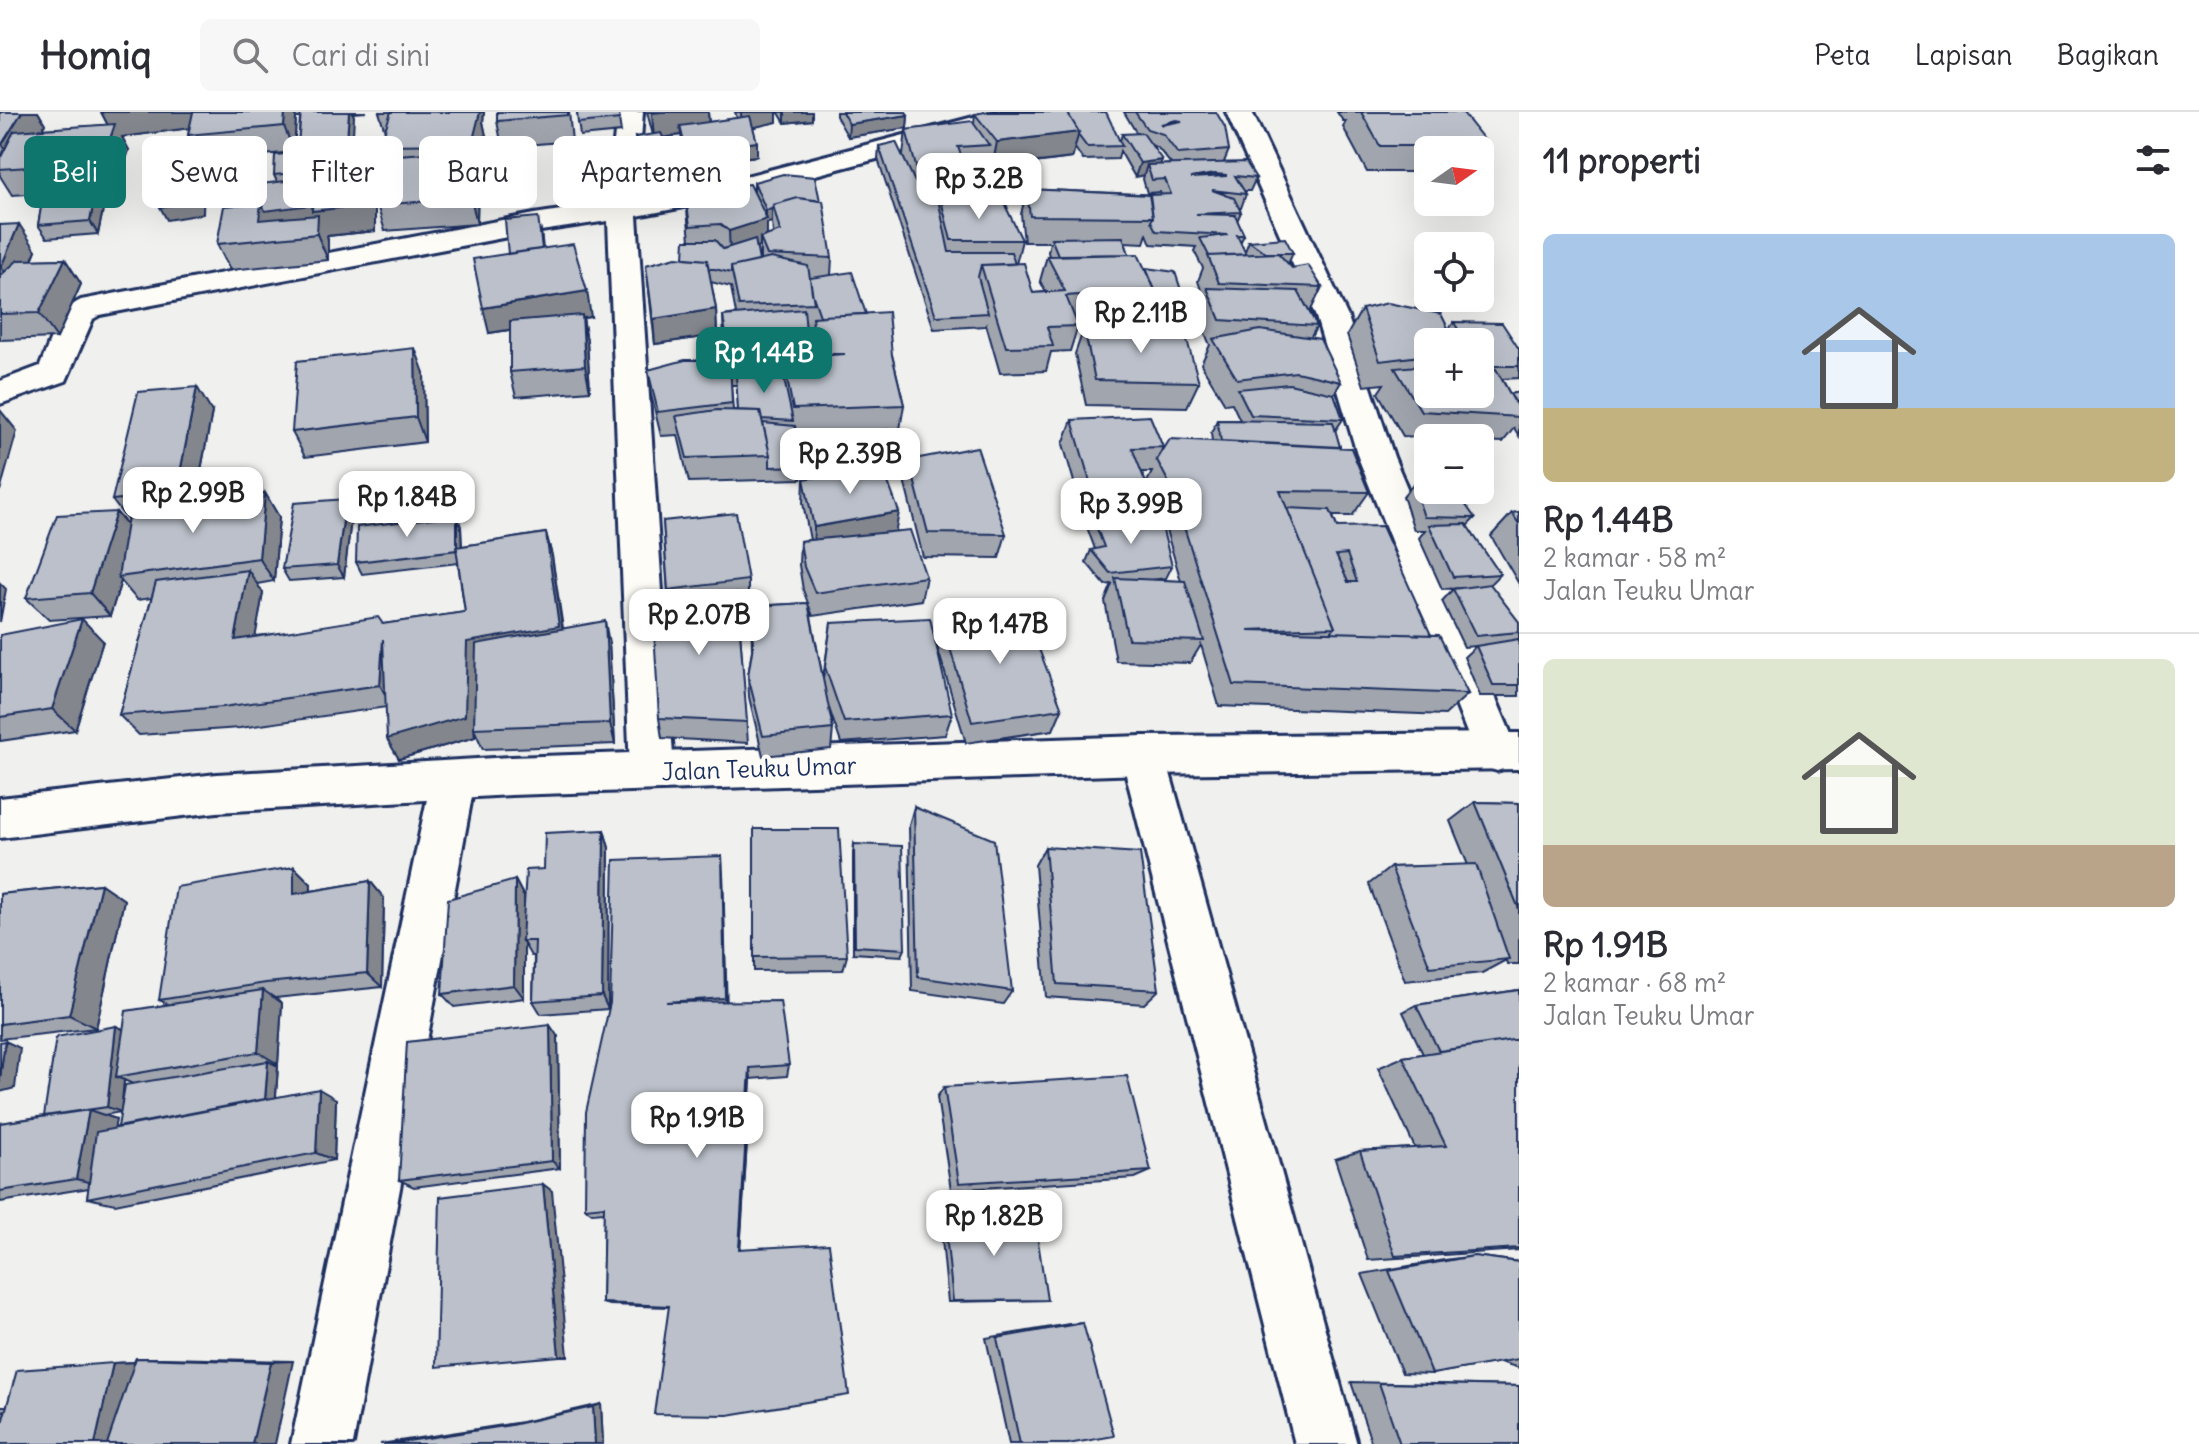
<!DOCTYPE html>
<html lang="id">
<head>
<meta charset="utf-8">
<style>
	body { margin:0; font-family:Delius,sans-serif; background:#f7f7f7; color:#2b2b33; height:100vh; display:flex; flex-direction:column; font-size:30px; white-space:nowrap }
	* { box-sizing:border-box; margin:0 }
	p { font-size:26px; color:#7c7c81 }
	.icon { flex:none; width:44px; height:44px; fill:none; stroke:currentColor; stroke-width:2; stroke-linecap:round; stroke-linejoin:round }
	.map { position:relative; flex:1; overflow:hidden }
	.panel { display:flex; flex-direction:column; background:#fff; width:680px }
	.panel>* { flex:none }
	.hud { position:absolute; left:24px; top:24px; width:760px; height:72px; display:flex; gap:16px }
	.needle { width:52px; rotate:76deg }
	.buttons { position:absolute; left:1414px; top:24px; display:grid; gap:16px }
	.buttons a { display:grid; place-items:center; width:80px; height:80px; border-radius:12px; background:#fff; box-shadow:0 8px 32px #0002; font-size:40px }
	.price { position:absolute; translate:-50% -68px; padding:0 18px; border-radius:16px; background:#fff; color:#222; font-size:26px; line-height:52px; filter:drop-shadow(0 2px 4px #0008) }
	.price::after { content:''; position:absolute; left:50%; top:48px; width:24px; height:18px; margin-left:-12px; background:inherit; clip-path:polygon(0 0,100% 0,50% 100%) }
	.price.selected { background:#0f766e; color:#fff }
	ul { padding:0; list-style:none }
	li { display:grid; align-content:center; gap:16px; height:424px; padding:0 24px }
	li+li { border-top:2px solid #e1e1e2 }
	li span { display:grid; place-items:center; height:248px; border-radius:12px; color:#555 }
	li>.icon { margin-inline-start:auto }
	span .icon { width:144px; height:144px; fill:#fffc; stroke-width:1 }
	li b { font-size:34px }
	h2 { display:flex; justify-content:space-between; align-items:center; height:96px; padding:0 24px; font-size:34px }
	.pill { padding:0 28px; border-radius:12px; background:#fff; box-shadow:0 8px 32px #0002; font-size:28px; line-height:72px }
	.pill.selected { background:#0f766e; color:#fff }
	header { display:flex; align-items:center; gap:48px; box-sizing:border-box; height:112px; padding:0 40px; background:#fff; border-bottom:2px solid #e1e1e2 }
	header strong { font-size:38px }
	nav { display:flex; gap:44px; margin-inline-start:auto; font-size:28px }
	.search { width:560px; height:72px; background:#f7f7f7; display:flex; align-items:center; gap:20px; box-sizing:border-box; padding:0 28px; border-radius:12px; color:#7c7c81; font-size:30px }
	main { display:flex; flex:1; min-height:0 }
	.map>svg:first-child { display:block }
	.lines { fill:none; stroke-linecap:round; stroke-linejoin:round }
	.street-casing { stroke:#1b2f5e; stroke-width:6 }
	.secondary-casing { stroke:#1b2f5e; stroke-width:6 }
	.street { fill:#fdfcf7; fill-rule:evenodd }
	.secondary { fill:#fdfcf7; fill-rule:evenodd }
	.wall { fill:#a1a5ae; stroke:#1b2f5e; stroke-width:2; fill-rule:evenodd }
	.shaded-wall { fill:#83868d; stroke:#1b2f5e; stroke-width:2 }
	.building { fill:#bbc0ca; stroke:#1b2f5e; stroke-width:2; fill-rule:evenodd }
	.labels { text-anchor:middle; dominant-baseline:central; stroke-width:8; stroke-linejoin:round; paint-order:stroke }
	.street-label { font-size:24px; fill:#1b2f5e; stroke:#fdfcf7 }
</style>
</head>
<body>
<header>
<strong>Homiq</strong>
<div class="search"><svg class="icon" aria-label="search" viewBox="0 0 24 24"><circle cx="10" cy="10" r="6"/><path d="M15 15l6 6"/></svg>Cari di sini</div>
<nav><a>Peta</a><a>Lapisan</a><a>Bagikan</a></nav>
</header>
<main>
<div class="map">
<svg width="1519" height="1332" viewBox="0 0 1519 1332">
	<rect width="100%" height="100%" fill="#f0f0ee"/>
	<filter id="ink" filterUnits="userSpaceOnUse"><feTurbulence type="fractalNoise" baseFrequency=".0125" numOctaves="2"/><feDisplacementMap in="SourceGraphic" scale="16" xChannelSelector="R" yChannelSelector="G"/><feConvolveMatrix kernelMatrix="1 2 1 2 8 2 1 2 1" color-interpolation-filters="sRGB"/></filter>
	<g filter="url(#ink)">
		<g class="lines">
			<!-- street casing -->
			<g class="street-casing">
				<path id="street" d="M617,0H643L637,86L715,72L993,0H1038L1034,6L716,89L637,104L674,659L667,672L652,678L637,672L630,659L608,109L534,120L100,203L93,207L66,269L0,292V269L40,254C50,231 57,199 81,188L534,102L608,91Z
					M1226,0H1252L1348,205L1394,345L1519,641L1512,654L1497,659L1482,654L1475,641L1358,345L1316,205Z
					M1143,624L1158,630L1165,643L1357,1332H1295L1121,643L1128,630Z
					M453,649L469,654L475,668L353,1332H291L431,668L437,654Z"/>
			</g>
			<!-- secondary casing -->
			<g class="secondary-casing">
				<path id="secondary" d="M1519,621V657L1143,662L511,683L217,700L0,726V686L217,662L511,645L1143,624Z"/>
			</g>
			<!-- street -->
			<use href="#street" class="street"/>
			<!-- secondary -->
			<use href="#secondary" class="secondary"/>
		</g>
		<!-- wall -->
		<path class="wall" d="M0,0H38L45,12L42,17L108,13L101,0H366L353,1L352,35L364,34L369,47V53L375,71V119L327,124L328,128V148L230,158L217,132L245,92L277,70L274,63L301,40L298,33L300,6H296L294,40L200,49L188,23L190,16L122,25L129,38L116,76L102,77L106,83L98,122L47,126L38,113L44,81L12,83L0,64Z
			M379,0H484L483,10L486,24L478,57H477L478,63L477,112L385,119L377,93L383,44L380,33L385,19Z
			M569,0L572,29L502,35L497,9Z
			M577,0H618L621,20L580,24Z
			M647,0H708L709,10L737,6L735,0H812V8L785,11L779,1H777V10L753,15L757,44L687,52L681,23L663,26L671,54L645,58L636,38L635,25L653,23Z
			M836,0H906L908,3L907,16L848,25L836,4Z
			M1124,0H1216L1229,38L1224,50L1256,66L1250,79H1244L1246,82L1241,96H1239L1241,100L1237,109L1244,123L1240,131L1245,139L1249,129L1293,141L1288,152L1292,156L1322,175L1310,200L1317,214L1311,225L1341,270L1334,282L1343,307L1335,319L1340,335L1369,380L1352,404H1333L1337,415L1431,523L1468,582L1445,603L1219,594L1201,533L1190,551L1116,549L1105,489L1112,472L1105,473L1086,450L1091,438L1095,437L1088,418L1091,411H1086L1063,332L1072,308L1163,335L1157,348L1212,329L1211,321L1217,308H1240L1232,291L1225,292L1201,252L1210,233L1196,201L1203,184L1198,169L1203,156L1194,139L1196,135L1151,132L1147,122L1144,131L1125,130L1129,142L1145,157L1184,187L1179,200H1150L1149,196L1146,204L1076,208L1078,214L1070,239L1051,240L1046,259L1000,261L986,212L985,214L934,217L878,47L879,34L903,43L906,18L974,11L975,2L1120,29L1122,22H1137ZM1151,33L1158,36L1171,52L1160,53ZM1075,36L1083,48L1118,47L1120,39L1135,65L1144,63L1143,67L1147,81L1160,80L1161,83L1027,77L1021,102L1024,130H1050L1048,140L1049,144H1047L1040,169L1046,180L1033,181L1016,152L1022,128L962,73L964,60L984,59L986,48L992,56L1072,46ZM1214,62L1226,64L1199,65ZM1142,360H1152L1146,372ZM1149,379L1161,401L1181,469L1151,468L1166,466L1172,454L1143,412L1153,389Z
			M1337,0H1459L1489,34L1480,50V38H1428V60H1367L1343,15L1346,9H1343Z
			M754,70L832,146L831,163L866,202L892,243L904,293L900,317L796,322L802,354L801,367L689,370L678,323L661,324L651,283L648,258L727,248L724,229L723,204L736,202L731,175L711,170L716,197L717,223L655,232L646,153L684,146L690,128L685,78L754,80ZM772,110L773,122L767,124V111ZM760,134V149H759L757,136ZM812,216L811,244H808L806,217ZM731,273H737L738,298H733Z
			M0,113L36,138L32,148L65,147L81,172L57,226L0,228Z
			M541,118L543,137L591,205L583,206L587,229L590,279L516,285L510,260V218L489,221L508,142Z
			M1362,197L1449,217L1454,210L1519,237V266L1502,267L1510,282L1519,280V324L1514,316L1503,330L1480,329V326H1433L1403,324L1378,281L1384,272L1364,274L1347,223ZM1428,230H1480V282H1428Z
			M1084,216L1199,270L1187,295L1086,293L1075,242Z
			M424,261L425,330L305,345L292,320Z
			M212,300L195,390L265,381L279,405L274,469L257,472L263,481L255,524L383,512L465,500L458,451L362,462L356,450L457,403L461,415L462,434L546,421L552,444L563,516L609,531L615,632L483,637L475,619V625L399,647L386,595L240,616L139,623L119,603L152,486L137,488L121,469L110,504L49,508L26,486L116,400L127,413L128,409L112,388Z
			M909,348L1006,422L999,446L923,445L905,372Z
			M804,367L896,419L926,465L921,488L813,504L809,494L823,567L831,511L952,602L945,623L841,631L829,596L833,617L831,637L763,644L749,585L748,564L752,538L751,494L808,491L803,478L799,453L800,429L810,428L803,391Z
			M1413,372L1475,406L1467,414L1500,462L1490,472L1519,510V526L1518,527H1519V584H1480L1464,545L1476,534L1464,535L1442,489L1453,477L1463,476L1442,477L1419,426L1425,418H1414L1403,384Z
			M346,387L352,399L344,465L289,469L282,457Z
			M1519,400V472L1491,424L1512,401Z
			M663,409L748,468V491L738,492L748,631L662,626L659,606L668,482Z
			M942,509L1062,597L1053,618L966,631L936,531Z
			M0,523L103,529L75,618L0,629Z
			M1475,690L1519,691V852H1507L1506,848L1482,861L1405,869L1369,772L1391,755L1468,753L1450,709Z
			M914,695L1012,879L1003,892L912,879L909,713Z
			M754,717L847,844L843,858L754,859Z
			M604,718L609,736L608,897L541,902L533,889L534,844H531L524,832V886L454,895L442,882L515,768L524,785V799L544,757Z
			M854,732L905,837L902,844L853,841V741Z
			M1045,735L1159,878L1144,892L1046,885L1035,753Z
			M294,755L311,772V779L370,769L384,786L382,875L275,886L282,891L278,952H275L278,954L276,985L336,987L334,1048L115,1092L87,1086L89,1076L0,1090V1011L44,1004L116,914L123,917L168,892L159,888ZM124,968L133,972L118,1015L114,1016L116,1007L104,1003L121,1000Z
			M723,762L726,889L789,953L787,964L751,967L740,1136L669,1195L609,1193L602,1191L604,1100L592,1101L585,1096Z
			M101,772L124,788L96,916L0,927V782Z
			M1519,878V1138L1368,1148L1335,1047L1360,1039L1415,1036L1378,956L1403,945L1423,942L1403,900L1416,893Z
			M558,925L560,1056L414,1075L399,1068Z
			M944,975L1151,1059L1135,1066L951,1078L937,985Z
			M944,1103L1047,1188L948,1190L940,1106Z
			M1474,1144L1519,1150V1256L1500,1250L1432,1262L1402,1261L1362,1162L1444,1148Z
			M1083,1211L1068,1332H1009L986,1226L1069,1212Z
			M136,1246H164L293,1249L0,1332V1294H6L113,1251L134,1250Z
			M1351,1270L1519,1274V1332H1372Z
			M601,1292L603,1332H380L522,1310Z"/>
		<!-- shaded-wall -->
		<path class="shaded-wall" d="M22,0H38L45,12L20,55H17L2,32Z
			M101,0H200L206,14L122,25L129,38L116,76L102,50L112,21Z
			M285,0H294L296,6L294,40L284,14Z
			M349,0H352L354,4L352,41L347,28Z
			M477,0H484L483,10L486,24L478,57L472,32Z
			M662,0H708L709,19L680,14L681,23L654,27L652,1Z
			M741,0H777V10L742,18Z
			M785,0H812V8L785,11Z
			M908,3L907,16L848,25L849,12Z
			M1079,20L1072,46L992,56L997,30Z
			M757,30V44L687,52L686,39Z
			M364,34L375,71V119L327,124L328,128V148L317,122L251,116L261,91L309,66L314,79L364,54Z
			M472,38L478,63L477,112L471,86Z
			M670,40L671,54L645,58L644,45Z
			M1162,48L1157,62L1147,53L1144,63L1135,65L1140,51Z
			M197,54L204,67L203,102L167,108L160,95Z
			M98,70L106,83L98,122L90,109Z
			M772,97V110L767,111V132L760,126V134L730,144L729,119L766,107V98Z
			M19,112L36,138L19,180L1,155Z
			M65,147L81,172L57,226L39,201Z
			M587,179L591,205L583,206L587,229L590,279L585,254L583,206L489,221L483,196Z
			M716,197L717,223L655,232L653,207Z
			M415,236L424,261L425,330L416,305Z
			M197,275L212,300L192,405L176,381Z
			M0,298L17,319L0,379Z
			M265,381L279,405L274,469L259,446Z
			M346,387L352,399L344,465L337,453Z
			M116,400L135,423L118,465L121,469L110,504L90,481Z
			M899,400L895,423L813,439L814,415Z
			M457,403L461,415L462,450L457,438Z
			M546,421L552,444L565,536L474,616L475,625L399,647L387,627L467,530Z
			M248,458L263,481L251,550L235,528Z
			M0,471L6,477L0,510Z
			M82,507L103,529L75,618L52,597Z
			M605,509L609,531L615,632L610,611Z
			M383,527L392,595L380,573Z
			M604,718L609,736L608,897L602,884Z
			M722,744L723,762L727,899L725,886Z
			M294,755L311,772L310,799L294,782Z
			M515,768L524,785V829H522L524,832V886L514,873Z
			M370,769L384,786L382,875L367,861Z
			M101,772L124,788L96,916L69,903Z
			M263,878L282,891L278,952L258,940Z
			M550,913L558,925L560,1056L552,1049Z
			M116,914L129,920L116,965L124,968L121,1000L107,995Z
			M5,929L20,936L15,976L0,980V966Z
			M268,949L278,954L275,996L265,991Z
			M750,956L751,967L740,1141L739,1137Z
			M319,977L336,987L334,1048L316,1041Z
			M89,998L116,1007L104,1074L76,1067Z
			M543,1072L552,1079L568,1244H559Z
			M293,1249L275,1332H252L271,1250Z
			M142,1250L124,1332H95L113,1251Z
			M601,1292L603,1332H595L593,1295Z
			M34,1296L0,1332V1299Z"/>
		<!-- building -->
		<path class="building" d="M0,0H22L2,32H0Z
			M193,0H285L284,14L188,23Z
			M301,0H349L347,28L298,33Z
			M391,0H480L472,32L380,33Z
			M497,0H568V3L497,9Z
			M577,0H618L620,7L578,11Z
			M842,0H906L908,3L849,12Z
			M985,0H1067L1079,20L997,30L975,2Z
			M1067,0H1106L1122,34L1087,35L1078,23L1079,20Z
			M1135,0H1216L1225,15L1229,38L1178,42L1163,22L1147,17ZM1176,8L1182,9L1162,13L1161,12Z
			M1361,0H1459L1463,1L1489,34H1380Z
			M750,4L757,30L686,39L680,14Z
			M972,9L989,33L958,35L965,54L917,58L906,18Z
			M115,12L102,50L0,57V47L14,19Z
			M661,21L670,40L644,45L635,25Z
			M1143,21L1162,48L1140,51L1122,22Z
			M896,30L915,70L936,75L998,70L1008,97L1004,91L941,89L936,77L949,140H1011L1015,152L981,153L978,165L988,201L936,204L879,34Z
			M364,34V45L315,51V59L274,63L275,43Z
			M472,38L471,86L377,93L382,44Z
			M366,45V93L312,99L315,51Z
			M1246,50L1256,66L1235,64L1246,82L1212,78L1234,86L1241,100L1196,102L1235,103L1244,123H1237L1246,142L1209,144L1200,126L1228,123L1156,119L1151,109L1153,105L1149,83L1171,82L1165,67L1152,68L1147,53ZM1214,62L1226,63V64L1191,66Z
			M197,54V89L160,95L161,59Z
			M783,62L815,65L820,89L798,86L773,93L772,97L766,98L754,70Z
			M309,66L311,93L265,99L261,91L245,92V74Z
			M98,70L90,109L38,113L45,72Z
			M750,72L767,107L729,119L720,112L690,114L685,78Z
			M1027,77L1150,83L1153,105L1030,104Z
			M798,86L823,89L832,146L767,143L760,126L780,119L773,93Z
			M941,88L1004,91L1022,128H951Z
			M261,91L259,108L318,103L317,122L217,132L224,94Z
			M538,105L542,137L508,142L505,108Z
			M19,112L1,155H0V113Z
			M1123,125L1129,142L1058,143L1051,126Z
			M1285,126L1293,141H1266L1249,129Z
			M755,127L759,149L731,155V161L715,157H709L707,148L684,146L685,128H715L723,137Z
			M573,132L587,179L483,196L473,147Z
			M1278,141L1292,156L1308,153L1322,175L1219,171L1208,144Z
			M1138,142L1155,178L1066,184L1078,214L1047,215L1053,234L1006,235L981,153L1024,151L1033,181L1065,179L1047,144Z
			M676,145L707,148L716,197L653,207L646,153Z
			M771,146L808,154L814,191L739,194L731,155Z
			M65,147L39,201L0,202V164L18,148Z
			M1146,156L1175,160L1184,187H1155L1154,183L1155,178Z
			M852,160L866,202L820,204L812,181L810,166Z
			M1207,176L1298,179L1317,214L1220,208Z
			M1388,191L1441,202L1455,230H1428V243L1380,249L1362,197Z
			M804,197L808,241L730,248L732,291L658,300L648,258L685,248H730L723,204Z
			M888,200L892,243L904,293L793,297L783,246L845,242H811L813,205Z
			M582,203L585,254L510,260V209Z
			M1454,210L1502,211L1519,237V254H1480V230H1465Z
			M1084,216L1184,218L1199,270L1095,268Z
			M1260,218L1320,227L1341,270L1296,260L1237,267L1213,227Z
			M415,236L416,305L292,320L297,249Z
			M1428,253V282H1480V256L1496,257L1519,298V305L1421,299L1395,256Z
			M782,258L793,309L762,307L760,299L738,298L736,262Z
			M1289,272L1334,282L1343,307L1251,303L1238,277Z
			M197,275L176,381L112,388L138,280Z
			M1519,280V295L1510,282Z
			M717,298L760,299L770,343L687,346L676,304Z
			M1150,304L1163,335L1132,336L1153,389L1095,387L1072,308Z
			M1217,308L1333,310L1340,335L1221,329Z
			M763,311L795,314L802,354L770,355V343Z
			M1170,327L1351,336L1369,380L1280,379L1335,515L1248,518L1439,523L1468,582L1234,573L1172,377L1157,348Z
			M977,335L1006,422L928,421L909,348Z
			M882,354L899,400L814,415L804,367Z
			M1428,370V378H1455L1475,406L1424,405L1413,372Z
			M265,381L259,446L118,465L129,399Z
			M346,387L337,453L282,457L294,391Z
			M1287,396L1330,398L1337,415L1382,414L1431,523L1331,520L1335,515ZM1347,442L1357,470H1348L1336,443Z
			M116,400L90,481L26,486L57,403Z
			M1519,400V412L1512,401Z
			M736,401L748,468L668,478L663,409Z
			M457,403V438L356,450L357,415Z
			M1093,406L1162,415L1172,454L1110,461L1091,438L1104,435Z
			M1466,412L1500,462L1453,465L1429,413Z
			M910,418L926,465L815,481L804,455L800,429Z
			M546,421L559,514L467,530L465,604L387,627L383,527L380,573L223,595L119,603L156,470L248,458L235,528L378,505L383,512L465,500L456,435Z
			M1115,466L1185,469L1204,529L1128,527Z
			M1490,472L1519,510V520L1476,524L1453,477Z
			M737,481L747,610L659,606L652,482Z
			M808,491L833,617L763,624L748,564L753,533L751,494Z
			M1024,498L1062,597L972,610L942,509Z
			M930,506L952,602L844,610L825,555L831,511Z
			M82,507L52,597L0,605V523Z
			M605,509L610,611L474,616L476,532Z
			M1519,527V573H1493L1476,534Z
			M1475,690L1519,691V797Z
			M914,695L994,728L1012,879L918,865Z
			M754,717H839L847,844L754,845Z
			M604,718L602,884L533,889L535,829H522L526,758L544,757L545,721Z
			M854,732L902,734L905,837L855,834Z
			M1045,735L1140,741L1159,878L1057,872Z
			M722,744L725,886L666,890L780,889L789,953L750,956L739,1137L829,1132L849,1283L728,1303L654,1302L669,1194L602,1191L604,1094L585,1096L586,1000L610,891L614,748Z
			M1476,752L1509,847L1430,855L1391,755Z
			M294,755V782L370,769L367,861L266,871L159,888L176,775Z
			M515,768L514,873L442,882L448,787Z
			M101,772L69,903L0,912V782Z
			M263,878L258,940L116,965L126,899Z
			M1519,878V927L1439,939L1416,893Z
			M550,913L552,1049L399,1068L407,930Z
			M116,914L107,995L44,1004L56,925Z
			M1519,927V1136L1395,1144L1360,1039L1446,1034L1403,945Z
			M5,929L0,966V930Z
			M268,949L265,987L118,1015L125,973Z
			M1127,964L1151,1059L959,1071L944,975Z
			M319,977L316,1041L87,1086L96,1020Z
			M89,998L76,1067L0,1079V1011Z
			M543,1072L559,1244L436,1255L440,1085Z
			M944,1103H1034L1047,1188L953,1189Z
			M1474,1144L1519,1150V1247L1432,1262L1389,1159Z
			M1083,1211L1114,1324L1068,1332H1020L997,1226Z
			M136,1246L271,1250L252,1332H107Z
			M113,1251L95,1332H0V1318L17,1258Z
			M1379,1271L1519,1274V1332H1400Z
			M593,1295L595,1332H389L511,1313Z"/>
	</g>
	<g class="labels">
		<!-- street labels -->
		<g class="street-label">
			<text transform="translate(759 656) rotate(-2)">Jalan Teuku Umar</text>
		</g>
	</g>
</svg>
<div class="buttons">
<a><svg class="needle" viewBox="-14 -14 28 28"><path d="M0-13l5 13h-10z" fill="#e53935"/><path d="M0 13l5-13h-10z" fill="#7c7c81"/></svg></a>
<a><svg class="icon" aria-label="locate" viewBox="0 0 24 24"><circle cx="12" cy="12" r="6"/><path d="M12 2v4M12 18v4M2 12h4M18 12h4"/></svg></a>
<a>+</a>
<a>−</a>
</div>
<b class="price" style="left:979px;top:109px">Rp 3.2B</b>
<b class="price" style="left:1141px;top:243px">Rp 2.11B</b>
<b class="price selected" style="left:764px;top:283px">Rp 1.44B</b>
<b class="price" style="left:850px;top:384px">Rp 2.39B</b>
<b class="price" style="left:193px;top:423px">Rp 2.99B</b>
<b class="price" style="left:407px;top:427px">Rp 1.84B</b>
<b class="price" style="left:1131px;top:434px">Rp 3.99B</b>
<b class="price" style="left:699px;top:545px">Rp 2.07B</b>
<b class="price" style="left:1000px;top:554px">Rp 1.47B</b>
<b class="price" style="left:697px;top:1048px">Rp 1.91B</b>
<b class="price" style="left:994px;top:1146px">Rp 1.82B</b>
<div class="hud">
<a class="pill selected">Beli</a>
<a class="pill">Sewa</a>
<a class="pill">Filter</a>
<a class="pill">Baru</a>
<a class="pill">Apartemen</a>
</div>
</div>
<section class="panel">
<h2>11 properti<svg class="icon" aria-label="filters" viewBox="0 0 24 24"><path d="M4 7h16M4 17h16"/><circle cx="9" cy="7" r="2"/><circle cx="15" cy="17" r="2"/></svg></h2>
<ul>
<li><span style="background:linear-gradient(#a9c7e8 70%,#c2b280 0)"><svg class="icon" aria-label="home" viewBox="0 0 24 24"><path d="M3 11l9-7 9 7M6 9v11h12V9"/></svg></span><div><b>Rp 1.44B</b><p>2 kamar · 58 m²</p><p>Jalan Teuku Umar</p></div></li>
<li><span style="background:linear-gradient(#dfe7d0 75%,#b9a48a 0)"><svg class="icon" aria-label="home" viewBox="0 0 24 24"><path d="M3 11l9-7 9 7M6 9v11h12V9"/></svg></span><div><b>Rp 1.91B</b><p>2 kamar · 68 m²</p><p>Jalan Teuku Umar</p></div></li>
</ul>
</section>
</main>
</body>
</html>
